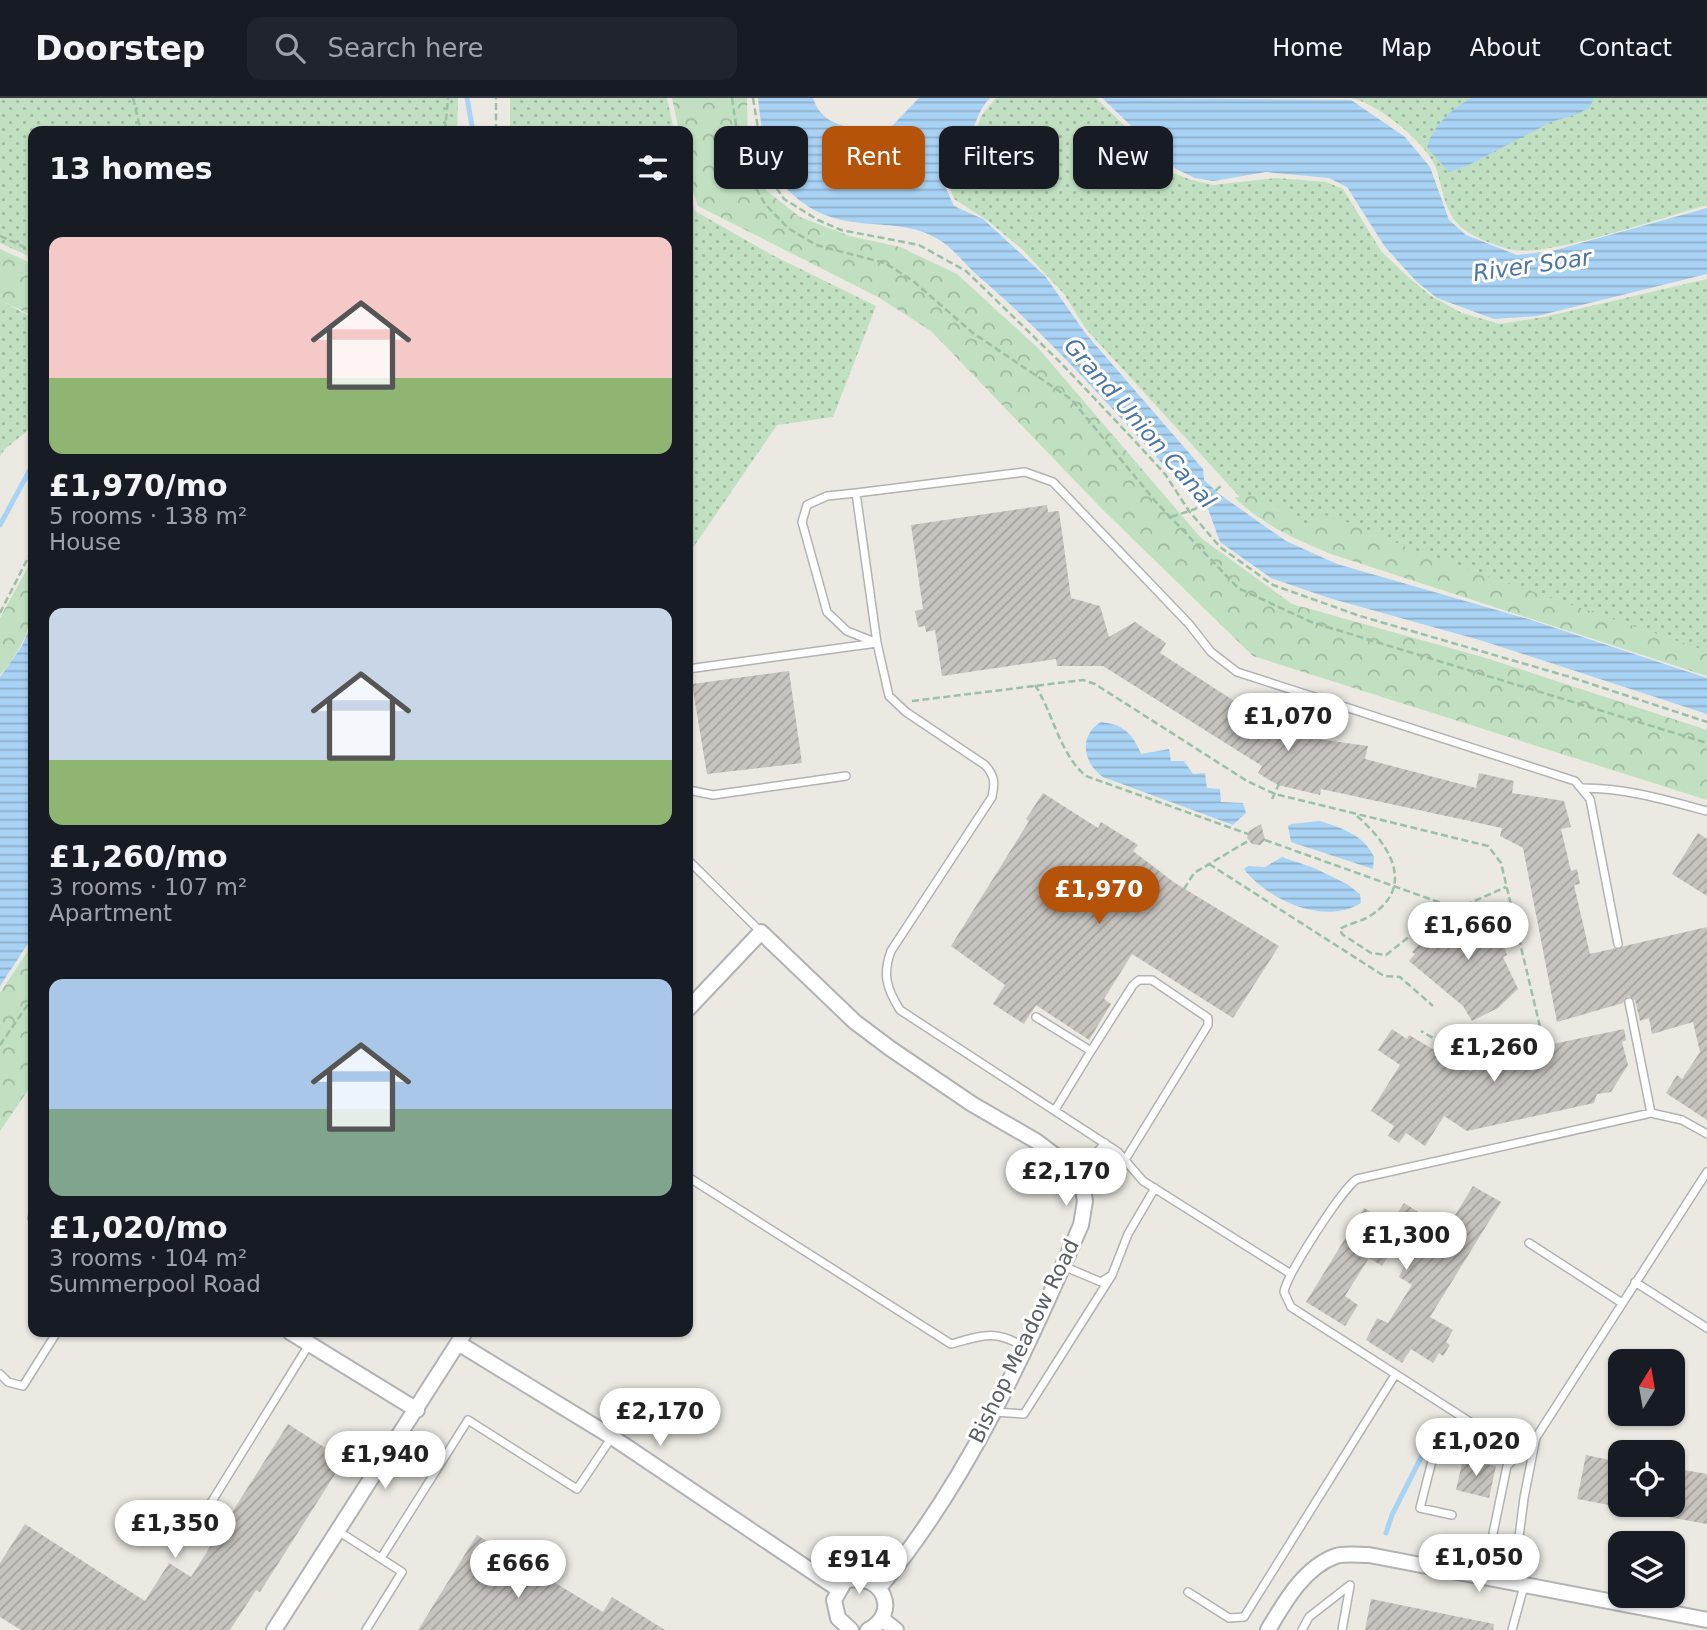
<!DOCTYPE html>
<html lang="en">
<head>
<meta charset="utf-8">
<style>
	body { margin:0; font-family:"DejaVu Sans",sans-serif; background:#20242c; color:#f1f3f6; height:100vh; display:flex; flex-direction:column; font-size:26px; white-space:nowrap }
	* { box-sizing:border-box; margin:0 }
	p { font-size:23px; color:#9ea1a6 }
	.icon { flex:none; width:38px; height:38px; fill:none; stroke:currentColor; stroke-width:2; stroke-linecap:round; stroke-linejoin:round }
	.map { position:relative; flex:1; overflow:hidden }
	.details { position:absolute; left:28px; top:28px; width:665px; height:1211px; display:flex; flex-direction:column; background:#171b24; border-radius:14px; box-shadow:0 2px 5px #0004 }
	.details>* { flex:none }
	.guide { position:absolute; left:714px; top:28px; width:665px; height:63px; display:flex; gap:14px }
	.needle { width:46px; rotate:11deg }
	.tools { position:absolute; left:1608px; top:1251px; display:grid; gap:14px }
	.tools a { display:grid; place-items:center; width:77px; height:77px; border-radius:14px; background:#171b24; box-shadow:0 2px 5px #0004; font-size:35px }
	.price { position:absolute; translate:-50% -60px; padding:0 16px; border-radius:24px; background:#fff; color:#222; font-size:23px; line-height:46px; filter:drop-shadow(0 2px 4px #0008) }
	.price::after { content:''; position:absolute; left:50%; top:42px; width:21px; height:16px; margin-left:-10px; background:inherit; clip-path:polygon(0 0,100% 0,50% 100%) }
	.price.current { background:#b45309; color:#fff }
	ul { padding:0; list-style:none }
	li { display:grid; align-content:center; gap:14px; height:371px; padding:0 21px }
	li span { display:grid; place-items:center; height:217px; border-radius:14px; color:#555 }
	li>.icon { margin-inline-start:auto }
	span .icon { width:126px; height:126px; fill:#fffc; stroke-width:1 }
	li b { font-size:30px }
	h2 { display:flex; justify-content:space-between; align-items:center; height:84px; padding:0 21px; font-size:30px }
	.chip { padding:0 24px; border-radius:14px; background:#171b24; box-shadow:0 2px 5px #0004; font-size:24px; line-height:63px }
	.chip.current { background:#b45309; color:#fff }
	header { display:flex; align-items:center; gap:42px; box-sizing:border-box; height:98px; padding:0 35px; background:#171b24; border-bottom:2px solid #363941 }
	header strong { font-size:33px }
	nav { display:flex; gap:38px; margin-inline-start:auto; font-size:24px }
	.search { width:490px; height:63px; background:#20242c; display:flex; align-items:center; gap:18px; box-sizing:border-box; padding:0 24px; border-radius:14px; color:#9ea1a6; font-size:26px }
	.map>svg:first-child { display:block }
	.grass { fill:url(#grass-dots) }
	.forest { fill:url(#forest-crowns) }
	.water { fill:url(#water-rules) }
	.lines { fill:none; stroke-linecap:round; stroke-linejoin:round }
	.stream { stroke:#a9d3f4; stroke-width:5 }
	.building { fill:url(#building-hatch) }
	.service-casing { stroke:#b0b2b6; stroke-width:10 }
	.minor-casing { stroke:#b0b2b6; stroke-width:18 }
	.path { stroke:#9bc0a6; stroke-width:2.5; stroke-dasharray:7 3.5; stroke-linecap:butt }
	.service { stroke:#fff; stroke-width:7 }
	.minor { stroke:#fff; stroke-width:14 }
	.labels { text-anchor:middle; dominant-baseline:central; stroke-width:6; stroke-linejoin:round; paint-order:stroke }
	.street-label { font-size:21px; fill:#5a5d61; stroke:#fff }
	.water-label { font-size:23px; font-style:italic; fill:#4a75a4; stroke:#fff }
</style>
</head>
<body>
<header>
<strong>Doorstep</strong>
<div class="search"><svg class="icon" aria-label="search" viewBox="0 0 24 24"><circle cx="10" cy="10" r="6"/><path d="M15 15l6 6"/></svg>Search here</div>
<nav><a>Home</a><a>Map</a><a>About</a><a>Contact</a></nav>
</header>
<div class="map">
<svg width="1707" height="1532" viewBox="0 0 1707 1532">
	<defs>
		<pattern id="grass-dots" width="8" height="8" patternUnits="userSpaceOnUse" patternTransform="scale(1.75)"><rect width="8" height="8" fill="#c1e0c1"/><path d="M2 2h.1M6 6h.1" fill="none" stroke="#a0b9a0" stroke-width="1.8" stroke-linecap="round"/></pattern>
		<pattern id="forest-crowns" width="20" height="18" patternUnits="userSpaceOnUse" patternTransform="scale(1.75)"><rect width="20" height="18" fill="#c1e0c1"/><path d="M2 6a3 3 0 1 1 6 0M12 15a3 3 0 1 1 6 0" fill="none" stroke="#a0b9a0"/></pattern>
		<pattern id="water-rules" width="6" height="5" patternUnits="userSpaceOnUse" patternTransform="scale(1.75)"><rect width="6" height="5" fill="#a9d3f4"/><path d="M0 2.5h6" fill="none" stroke="#8daec9"/></pattern>
		<pattern id="building-hatch" width="6" height="6" patternUnits="userSpaceOnUse" patternTransform="scale(1.75)"><rect width="6" height="6" fill="#c7c4bf"/><path d="M-1 1l2-2M0 6l6-6M5 7l2-2" fill="none" stroke="#a5a29f"/></pattern>
	</defs>
	<rect width="100%" height="100%" fill="#ebe9e2"/>
	<!-- grass -->
	<path class="grass" d="M0,0H458L457,33H33V160L0,145Z
		M510,0H667L674,33H510Z
		M996,0H1096L1173,75L1192,82L1213,87L1277,80L1326,84L1343,91L1381,153L1407,178L1431,198L1462,215L1500,226L1544,219L1707,181V575L1249,409L1086,231L1064,196L1022,151L988,123L954,101L948,84L954,67L972,45L981,18Z
		M1351,0H1707V107C1667,118 1549,159 1514,152C1498,149 1468,138 1457,125C1444,110 1442,88 1436,70C1427,45 1377,5 1351,0Z
		M688,94L695,113L772,157L876,208L833,319L777,327L688,457Z
		M0,202L33,220V328L4,352L0,359Z"/>
	<!-- forest -->
	<path class="forest" d="M672,0H747L748,51L767,93L800,119L850,138L900,149L957,176L1039,251L1201,440L1292,506L1486,560L1707,632V702L1253,558L1101,410L931,233L878,199L698,108L688,78V33H679Z
		M0,151L33,166V218L0,202Z
		M1247,396L1269,403L1308,427L1325,417L1356,427L1422,456L1707,553V578L1331,456C1295,441 1263,427 1235,400Z
		M33,460C33,512 36,535 0,577V520Z
		M33,845V985L0,1033V895Z"/>
	<!-- water -->
	<path class="water" d="M758,0H813C823,33 860,31 889,31L919,0H990C978,12 976,26 969,41C959,60 952,65 945,88L954,108L983,121L1045,178L1086,236L1203,371L1204,382L1219,396L1286,443L1337,466L1528,521L1707,580V616L1483,543L1329,500L1271,480L1220,444L1207,408L1191,390L1181,386C1115,314 1051,240 977,177C965,166 952,149 938,141C893,114 839,142 790,94C766,72 761,30 758,0Z
		M1102,0L1351,2L1405,39L1430,69L1449,122L1466,137L1517,157L1552,153L1707,110V176L1537,218L1494,221L1437,200L1416,183L1385,149L1347,89L1329,80L1266,74L1213,83L1195,80L1176,71Z
		M1471,0H1594L1590,9L1578,16L1551,24L1467,68L1449,74L1427,50C1431,29 1453,10 1471,0Z
		M33,522V838L0,888V579L22,548Z
		M1101,624C1123,626 1133,636 1141,656L1169,651L1171,663H1184L1193,676L1205,675L1207,690L1220,691L1221,704L1243,705L1246,715L1233,727L1103,679C1083,665 1078,638 1101,624Z
		M1320,723C1342,730 1364,737 1374,759L1373,771L1291,744L1288,728L1291,726Z
		M1282,759L1314,770L1347,786L1360,796L1361,805C1324,828 1268,802 1244,771L1248,768L1265,769Z"/>
	<g class="lines">
		<!-- stream -->
		<path class="stream" d="M467,0L473,33
			M0,427L33,366
			M1386,1435L1392,1417L1434,1334"/>
	</g>
	<!-- building -->
	<path class="building" d="M1047,407L1048,414L1059,413L1071,500L1100,508L1109,539L1135,524L1166,545L1160,555L1256,617L1261,608L1298,633L1318,641L1368,648L1365,661L1476,690L1479,675L1514,683L1512,695L1564,703L1571,729L1561,731L1571,773L1577,771L1580,786L1574,787L1590,856L1707,829V1022L1666,995L1677,977L1682,981L1700,954L1693,924L1652,936L1649,920L1640,923L1635,902L1628,898L1623,905L1557,924L1523,750L1500,738L1502,730L1321,691L1320,697L1278,687L1258,675L1262,668L1103,568H1057L1056,561L942,578L935,532L926,534L925,528L918,529L915,513L923,511L911,427Z
		M789,573L802,665L707,676L692,586Z
		M1043,695L1098,730L1101,724L1138,747L1133,753L1175,785L1279,848L1233,920L1132,856L1104,901L1111,906L1089,942L1036,907L1024,926L993,906L1005,887L951,848L1029,723L1026,721Z
		M1261,726L1265,742L1260,747L1252,746L1247,740L1249,733Z
		M1698,735L1707,741V798L1672,776Z
		M1478,807L1479,810L1490,807L1507,857L1503,859L1518,891L1498,910L1472,923L1463,908L1409,863L1415,856L1412,854L1424,841L1454,819Z
		M1392,931L1407,941L1409,937L1470,973L1531,961L1539,949L1624,931L1626,942L1622,944L1628,967L1611,994L1597,996L1594,1005L1467,1033L1444,1018L1425,1048L1406,1035L1399,1045L1388,1038L1394,1028L1371,1013L1400,967L1378,952Z
		M1473,1088L1501,1104L1430,1219L1453,1232L1446,1244L1450,1247L1443,1258L1439,1255L1433,1265L1411,1251L1402,1265L1366,1242L1377,1220L1388,1225L1412,1187L1399,1179L1406,1164L1390,1155L1382,1168L1369,1160L1345,1198L1358,1207L1345,1228L1306,1204L1364,1110L1391,1126L1404,1105L1446,1132Z
		M288,1326L344,1362L260,1494L256,1492L230,1532H21L0,1519V1465L25,1426L145,1503L169,1465L191,1479Z
		M1586,1357L1619,1364L1620,1409L1577,1401Z
		M1463,1361L1496,1368L1489,1400L1456,1392Z
		M1673,1370L1707,1376V1426L1641,1414L1642,1407H1673Z
		M477,1437L603,1514L612,1499L665,1532H418Z
		M1371,1501L1494,1526L1493,1532H1365Z"/>
	<g class="lines">
		<!-- service casing -->
		<g class="service-casing">
			<path id="service" d="M856,395L827,398L807,407L802,424L827,514L847,533L877,545
				M688,571L877,545
				M1583,690C1626,690 1666,702 1707,713
				M688,692L713,697L846,678
				M688,762L761,834
				M1629,904L1651,1015
				M1036,919L1091,953L1055,1012
				M1091,953L1133,887L1139,882H1152L1208,920V927L1125,1062
				M1077,1077L1105,1045
				M688,1079L951,1246C984,1237 995,1231 1026,1250
				M32,1120L33,1119
				M1529,1145L1622,1205
				M1063,1168L1101,1184L1112,1177L1128,1136L1155,1090
				M1291,1176L1143,1083L1118,1054L900,912C887,891 882,877 891,853L992,699C995,685 995,678 985,667L906,614L889,598L877,545L856,395L1025,374L1053,384L1189,526L1211,554L1237,574L1575,683L1590,701L1618,846
				M1635,1184L1707,1230
				M0,1276L8,1284L23,1288L57,1234
				M993,1314L1024,1316L1112,1177
				M1520,1356L1291,1209L1284,1194C1287,1176 1342,1091 1357,1081L1651,1015L1682,1022L1707,1036
				M1452,1417L1420,1410L1433,1359L1461,1319
				M338,1433L402,1474L366,1532
				M191,1437L310,1245
				M381,1460L468,1322L577,1391L612,1339
				M1484,1479L1507,1368L1537,1338L1707,1074
				M1513,1486L1524,1400L1536,1339
				M1188,1494L1229,1520L1244,1519L1395,1277
				M1302,1532L1309,1519L1350,1487
				M1342,1532L1350,1488
				M1512,1532L1524,1488"/>
		</g>
		<!-- minor casing -->
		<g class="minor-casing">
			<path id="minor" d="M688,911L761,834L855,924L891,951L972,1006L1036,1043L1072,1070L1082,1085L1085,1103L1081,1127C1026,1252 968,1384 879,1490
				M290,1234L417,1312
				M458,1245L612,1339L838,1491
				M882,1521L896,1532
				M274,1532L465,1234
				M851,1532L838,1520L834,1502L845,1483C883,1472 901,1516 868,1532
				M1268,1532C1284,1505 1304,1469 1336,1458C1345,1455 1359,1457 1369,1457L1707,1522"/>
		</g>
		<!-- path -->
		<path class="path" d="M133,0L141,33
			M732,0L740,54L753,85L765,106L788,130L816,147L885,165L913,183L973,235L1071,301L1156,404L1238,490L1311,524L1707,645
			M753,0L765,73L784,101L818,122L841,132L919,147L966,173L1060,264L1132,340L1165,376L1189,413L1220,449L1273,487L1360,518L1570,579L1707,624
			M445,33L448,0
			M496,33V0
			M0,138L33,153
			M1171,419L1195,411L1223,386
			M0,515L33,450
			M1035,587C1053,615 1060,657 1086,678L1248,736
			M912,603L1083,582L1095,586L1247,683L1275,696L1488,748L1501,765L1541,933L1530,950L1471,962L1421,933
			M1272,701L1279,686
			M1357,718C1389,746 1417,788 1370,818C1361,824 1349,825 1340,831L1342,836L1371,855L1386,857L1429,823L1506,789
			M1265,742L1455,810
			M1209,766L1384,878L1400,879L1433,908
			M1184,791L1194,775L1248,743
			M0,947L33,899"/>
		<!-- service -->
		<use href="#service" class="service"/>
		<!-- minor -->
		<use href="#minor" class="minor"/>
	</g>
	<g class="labels">
		<!-- street labels -->
		<g class="street-label">
			<text transform="translate(1024 1243) rotate(-64)">Bishop Meadow Road</text>
		</g>
		<!-- water labels -->
		<g class="water-label">
			<text transform="translate(1532 167) rotate(-8)">River Soar</text>
			<text transform="translate(1140 325) rotate(49)">Grand Union Canal</text>
		</g>
	</g>
</svg>
<div class="tools">
<a><svg class="needle" viewBox="-14 -14 28 28"><path d="M0-13l5 13h-10z" fill="#e53935"/><path d="M0 13l5-13h-10z" fill="#9ea1a6"/></svg></a>
<a><svg class="icon" aria-label="locate" viewBox="0 0 24 24"><circle cx="12" cy="12" r="6"/><path d="M12 2v4M12 18v4M2 12h4M18 12h4"/></svg></a>
<a><svg class="icon" aria-label="layers" viewBox="0 0 24 24"><path d="M12 4l9 5-9 5-9-5zM3 14l9 5 9-5"/></svg></a>
</div>
<b class="price" style="left:1288px;top:655px">£1,070</b>
<b class="price current" style="left:1099px;top:828px">£1,970</b>
<b class="price" style="left:1468px;top:864px">£1,660</b>
<b class="price" style="left:1494px;top:986px">£1,260</b>
<b class="price" style="left:1066px;top:1110px">£2,170</b>
<b class="price" style="left:1406px;top:1174px">£1,300</b>
<b class="price" style="left:660px;top:1350px">£2,170</b>
<b class="price" style="left:1476px;top:1380px">£1,020</b>
<b class="price" style="left:385px;top:1393px">£1,940</b>
<b class="price" style="left:175px;top:1462px">£1,350</b>
<b class="price" style="left:1479px;top:1496px">£1,050</b>
<b class="price" style="left:859px;top:1498px">£914</b>
<b class="price" style="left:518px;top:1502px">£666</b>
<div class="guide">
<a class="chip">Buy</a>
<a class="chip current">Rent</a>
<a class="chip">Filters</a>
<a class="chip">New</a>
</div>
<section class="details">
<h2>13 homes<svg class="icon" aria-label="filters" viewBox="0 0 24 24"><path d="M4 7h16M4 17h16"/><circle cx="9" cy="7" r="2"/><circle cx="15" cy="17" r="2"/></svg></h2>
<ul>
<li><span style="background:linear-gradient(#f6c9c9 65%,#8fb573 0)"><svg class="icon" aria-label="home" viewBox="0 0 24 24"><path d="M3 11l9-7 9 7M6 9v11h12V9"/></svg></span><div><b>£1,970/mo</b><p>5 rooms · 138 m²</p><p>House</p></div></li>
<li><span style="background:linear-gradient(#c9d6e8 70%,#8fb573 0)"><svg class="icon" aria-label="home" viewBox="0 0 24 24"><path d="M3 11l9-7 9 7M6 9v11h12V9"/></svg></span><div><b>£1,260/mo</b><p>3 rooms · 107 m²</p><p>Apartment</p></div></li>
<li><span style="background:linear-gradient(#a9c7e8 60%,#7fa58c 0)"><svg class="icon" aria-label="home" viewBox="0 0 24 24"><path d="M3 11l9-7 9 7M6 9v11h12V9"/></svg></span><div><b>£1,020/mo</b><p>3 rooms · 104 m²</p><p>Summerpool Road</p></div></li>
</ul>
</section>
</div>
</body>
</html>
